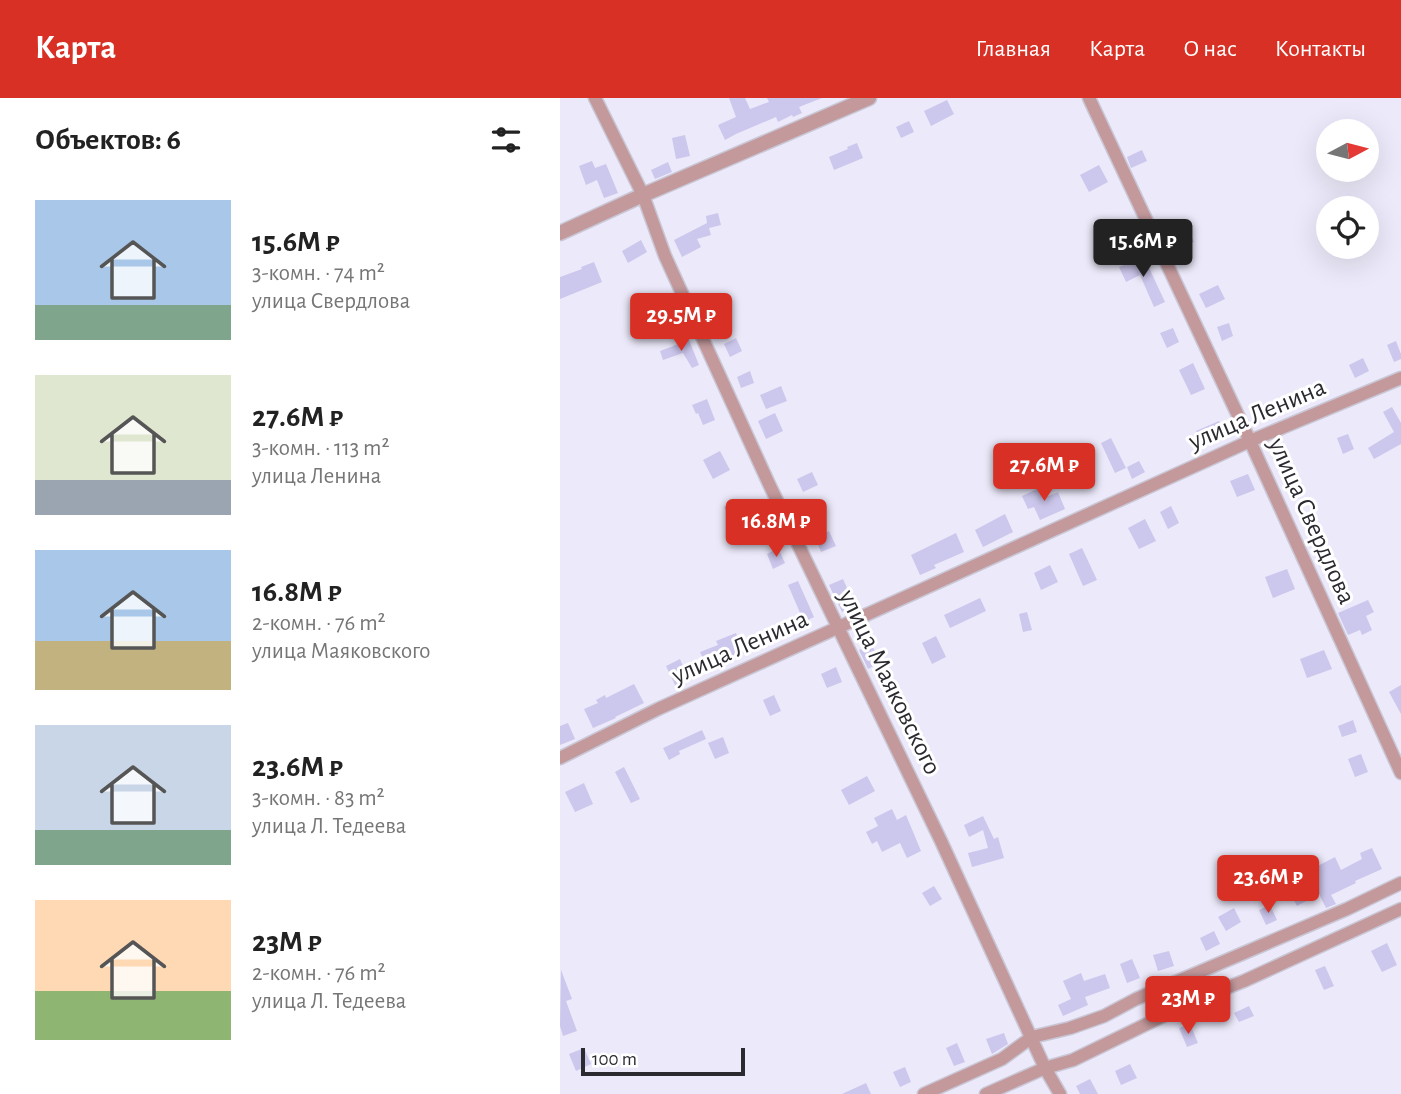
<!DOCTYPE html>
<html lang="ru">
<head>
<meta charset="utf-8">
<style>
	body { margin:0; font-family:"Alegreya Sans",sans-serif; background:#f6f6f6; color:#222; height:100vh; display:flex; flex-direction:column; font-size:26px; white-space:nowrap }
	* { box-sizing:border-box; margin:0 }
	p { font-size:23px; color:#767676 }
	.icon { flex:none; width:38px; height:38px; fill:none; stroke:currentColor; stroke-width:2; stroke-linecap:round; stroke-linejoin:round }
	.map { position:relative; flex:1; overflow:hidden }
	.details { display:flex; flex-direction:column; background:#fff; width:560px }
	.details>* { flex:none }
	.needle { width:46px; rotate:83deg }
	.fabs { position:absolute; left:756px; top:21px; display:grid; gap:14px }
	.fabs a { display:grid; place-items:center; width:63px; height:63px; border-radius:50%; background:#fff; box-shadow:0 7px 28px #0002; font-size:35px }
	.scale { position:absolute; left:21px; bottom:18px; width:164px; box-sizing:border-box; padding-left:7px; border:4px solid #2b2a30; border-top:0; font-size:19px; line-height:24px; white-space:nowrap; color:#2b2a30; -webkit-text-stroke:5px #fff; paint-order:stroke }
	.price { position:absolute; translate:-50% -60px; padding:0 16px; border-radius:7px; background:#d93025; color:#fff; font-size:23px; line-height:46px; filter:drop-shadow(0 2px 4px #0008) }
	.price::after { content:''; position:absolute; left:50%; top:42px; width:21px; height:16px; margin-left:-10px; background:inherit; clip-path:polygon(0 0,100% 0,50% 100%) }
	.price.current { background:#222; color:#fff }
	ul { padding:0; list-style:none }
	li { display:flex; align-items:center; gap:21px; height:175px; padding:0 35px }
	li span { display:grid; place-items:center; flex:none; width:196px; height:140px; border-radius:0px; color:#555 }
	li>.icon { margin-inline-start:auto }
	span .icon { width:84px; height:84px; fill:#fffc; stroke-width:1 }
	li b { font-size:30px }
	h2 { display:flex; justify-content:space-between; align-items:center; height:84px; padding:0 35px; font-size:30px }
	header { display:flex; align-items:center; gap:42px; box-sizing:border-box; height:98px; padding:0 35px; background:#d93025; color:#fff }
	header strong { font-size:33px }
	nav { display:flex; gap:38px; margin-inline-start:auto; font-size:24px }
	main { display:flex; flex:1; min-height:0 }
	.map>svg:first-child { display:block }
	.building { fill:#ccc7ec }
	.lines { fill:none; stroke-linecap:round; stroke-linejoin:round }
	.minor-casing { stroke:#c9c7d6; stroke-width:15 }
	.tertiary-casing { stroke:#c9c7d6; stroke-width:17 }
	.minor { stroke:#c3999c; stroke-width:12 }
	.tertiary { stroke:#c3999c; stroke-width:14 }
	.labels { text-anchor:middle; dominant-baseline:central; stroke-width:6; stroke-linejoin:round; paint-order:stroke }
	.street-label { font-size:26px; fill:#2b2a30; stroke:#fff }
</style>
</head>
<body>
<header>
<strong>Карта</strong>
<nav><a>Главная</a><a>Карта</a><a>О нас</a><a>Контакты</a></nav>
</header>
<main>
<section class="details">
<h2>Объектов: 6<svg class="icon" aria-label="filters" viewBox="0 0 24 24"><path d="M4 7h16M4 17h16"/><circle cx="9" cy="7" r="2"/><circle cx="15" cy="17" r="2"/></svg></h2>
<ul>
<li><span style="background:linear-gradient(#a9c7e8 75%,#7fa58c 0)"><svg class="icon" aria-label="home" viewBox="0 0 24 24"><path d="M3 11l9-7 9 7M6 9v11h12V9"/></svg></span><div><b>15.6M ₽</b><p>3-комн. · 74 m²</p><p>улица Свердлова</p></div></li>
<li><span style="background:linear-gradient(#dfe7d0 75%,#9aa5b1 0)"><svg class="icon" aria-label="home" viewBox="0 0 24 24"><path d="M3 11l9-7 9 7M6 9v11h12V9"/></svg></span><div><b>27.6M ₽</b><p>3-комн. · 113 m²</p><p>улица Ленина</p></div></li>
<li><span style="background:linear-gradient(#a9c7e8 65%,#c2b280 0)"><svg class="icon" aria-label="home" viewBox="0 0 24 24"><path d="M3 11l9-7 9 7M6 9v11h12V9"/></svg></span><div><b>16.8M ₽</b><p>2-комн. · 76 m²</p><p>улица Маяковского</p></div></li>
<li><span style="background:linear-gradient(#c9d6e8 75%,#7fa58c 0)"><svg class="icon" aria-label="home" viewBox="0 0 24 24"><path d="M3 11l9-7 9 7M6 9v11h12V9"/></svg></span><div><b>23.6M ₽</b><p>3-комн. · 83 m²</p><p>улица Л. Тедеева</p></div></li>
<li><span style="background:linear-gradient(#ffd9b3 65%,#8fb573 0)"><svg class="icon" aria-label="home" viewBox="0 0 24 24"><path d="M3 11l9-7 9 7M6 9v11h12V9"/></svg></span><div><b>23M ₽</b><p>2-комн. · 76 m²</p><p>улица Л. Тедеева</p></div></li>
</ul>
</section>
<div class="map">
<svg width="841" height="996" viewBox="0 0 841 996">
	<rect width="100%" height="100%" fill="#ece9fa"/>
	<!-- building -->
	<path class="building" d="M169,0H185L190,11L209,4L207,0H262L239,9L242,15L233,19L232,17L218,24L216,19L176,36L165,42L158,27L176,19Z
		M387,2L394,16L371,28L364,13Z
		M349,23L354,34L341,40L336,29Z
		M125,37L130,58L116,61L112,40Z
		M297,45L303,60L274,72L269,59L288,51L287,49Z
		M582,52L587,63L571,70L567,59Z
		M32,63L35,70L46,66L58,95L44,100L37,82L26,87L19,68Z
		M108,64L112,74L95,81L91,72Z
		M539,67L548,84L529,94L520,77Z
		M158,115L161,127L149,130L151,137L137,141L141,149L122,159L114,142L147,125L146,118Z
		M565,121L574,140L559,147L550,128Z
		M628,130L634,144L625,148L619,134Z
		M81,142L87,154L68,165L62,153Z
		M584,159L605,204L594,209L580,177L566,184L559,169Z
		M34,164L42,184L0,201V179L22,171L21,169Z
		M658,187L665,201L646,210L639,196Z
		M104,198L111,213L92,222L85,207Z
		M669,225L673,238L662,243L657,229Z
		M613,230L619,244L607,250L600,235Z
		M176,240L182,253L170,259L164,246Z
		M129,242L139,267L132,270L123,255L103,262L100,253Z
		M836,243L841,256V261L834,264L827,247Z
		M803,260L809,273L795,280L789,267Z
		M633,265L645,291L631,297L619,272Z
		M190,273L194,285L181,290L177,279Z
		M221,288L227,303L206,311L200,297Z
		M147,301L155,322L143,327L138,315L136,316L132,307Z
		M832,309L841,325V346L814,361L808,350L834,334L823,314Z
		M215,315L223,333L206,341L198,323Z
		M659,323L664,335L642,345L636,333Z
		M788,336L794,351L783,356L777,340Z
		M551,340L566,370L555,375L541,345Z
		M160,353L170,372L153,381L143,362Z
		M579,363L585,374L572,381L567,369Z
		M252,374L258,387L243,394L237,381Z
		M688,376L695,392L677,399L670,383Z
		M479,390L484,400L498,394L505,411L480,422L474,409L468,411L462,398Z
		M177,404L186,423L201,416L209,435L182,447L164,409Z
		M611,408L619,425L608,431L600,414Z
		M445,416L453,434L423,449L415,432Z
		M585,421L596,443L579,451L568,430Z
		M269,433L276,448L261,454L255,440Z
		M396,435L404,454L374,467L376,470L360,477L351,457Z
		M218,450L225,465L213,471L207,456Z
		M522,450L537,482L523,488L509,456Z
		M490,467L498,484L481,492L474,475Z
		M727,471L735,491L713,500L705,479Z
		M781,478L786,491L775,496L769,483Z
		M283,481L295,508L282,514L269,487Z
		M238,483L254,519L244,524L228,487Z
		M420,500L426,513L390,530L384,517Z
		M808,502L814,514L806,518L812,532L802,537L800,532L788,537L778,515Z
		M467,514L472,532L463,534L459,516Z
		M176,535L184,555L148,572L140,554L158,547L156,543Z
		M376,538L386,559L372,566L362,545Z
		M311,546L321,564L308,571L299,552Z
		M764,552L772,571L747,580L740,561Z
		M120,561L129,582L116,589L106,568Z
		M276,569L282,584L267,590L261,576Z
		M74,586L84,605L55,619L56,620L33,630L24,611L38,605L36,602L45,597L46,600Z
		M841,587V616L829,594Z
		M214,597L221,613L210,618L203,602Z
		M793,622L797,634L782,639L778,628Z
		M8,625L15,641L0,647V628Z
		M142,632L146,641L119,653L120,656L109,662L103,650Z
		M163,639L169,655L155,661L148,645Z
		M801,656L808,674L795,679L788,661Z
		M64,669L80,701L71,705L55,674Z
		M307,678L315,693L289,707L281,692Z
		M24,685L33,706L15,714L5,694Z
		M332,711L337,722L346,717L361,753L347,760L340,745L322,754L317,743L312,746L306,734L318,728L314,720Z
		M423,718L434,741L438,739L444,760L412,769L408,755L428,750L423,732L409,739L404,727Z
		M812,750L822,771L795,783L796,785L771,797L776,806L766,810L759,796L737,808L730,795L753,782L748,773L775,759L781,772L802,761L800,755Z
		M374,788L382,801L370,808L362,795Z
		M710,807L717,822L706,827L699,812Z
		M674,810L681,824L666,833L658,819Z
		M654,833L660,846L646,853L640,840Z
		M827,845L837,867L822,874L811,853Z
		M609,853L614,868L598,873L593,857Z
		M572,861L580,880L567,885L560,866Z
		M765,868L774,888L764,892L755,872Z
		M1,872L12,901L6,903L17,933L3,938L0,928Z
		M521,875L524,883L545,876L550,890L525,899L528,907L503,918L498,907L511,901L503,883Z
		M689,908L694,918L679,924L674,915Z
		M630,926L638,945L627,949L619,930Z
		M444,935L448,946L432,956L426,941Z
		M397,945L405,964L394,968L386,950Z
		M24,950L31,966L16,973L9,956Z
		M570,966L577,980L561,987L555,973Z
		M345,969L351,984L340,989L333,974Z
		M530,981L538,996H520L516,988Z
		M306,985L311,996H282Z"/>
	<g class="lines">
		<!-- minor casing -->
		<g class="minor-casing">
			<path id="minor" d="M35,0L83,97L105,158L209,386L381,743L485,970L500,996
				M529,0L690,343L841,675
				M0,660L98,611L690,343L841,280
				M364,996L442,961L472,939L510,930L544,918L576,901L787,811L841,785
				M426,996L485,970L513,962L638,901L684,883L841,811"/>
		</g>
		<!-- tertiary casing -->
		<g class="tertiary-casing">
			<path id="tertiary" d="M0,135L83,97L309,0"/>
		</g>
		<!-- minor -->
		<use href="#minor" class="minor"/>
		<!-- tertiary -->
		<use href="#tertiary" class="tertiary"/>
	</g>
	<g class="labels">
		<!-- street labels -->
		<g class="street-label">
			<text transform="translate(697 316) rotate(-23)">улица Ленина</text>
			<text transform="translate(752 423) rotate(66)">улица Свердлова</text>
			<text transform="translate(180 549) rotate(-24)">улица Ленина</text>
			<text transform="translate(330 584) rotate(64)">улица Маяковского</text>
		</g>
	</g>
</svg>
<div class="fabs">
<a><svg class="needle" viewBox="-14 -14 28 28"><path d="M0-13l5 13h-10z" fill="#e53935"/><path d="M0 13l5-13h-10z" fill="#767676"/></svg></a>
<a><svg class="icon" aria-label="locate" viewBox="0 0 24 24"><circle cx="12" cy="12" r="6"/><path d="M12 2v4M12 18v4M2 12h4M18 12h4"/></svg></a>
</div>
<div class="scale">100 m</div>
<b class="price current" style="left:583px;top:181px">15.6M ₽</b>
<b class="price" style="left:121px;top:255px">29.5M ₽</b>
<b class="price" style="left:484px;top:405px">27.6M ₽</b>
<b class="price" style="left:216px;top:461px">16.8M ₽</b>
<b class="price" style="left:708px;top:817px">23.6M ₽</b>
<b class="price" style="left:628px;top:938px">23M ₽</b>
</div>
</main>
</body>
</html>
